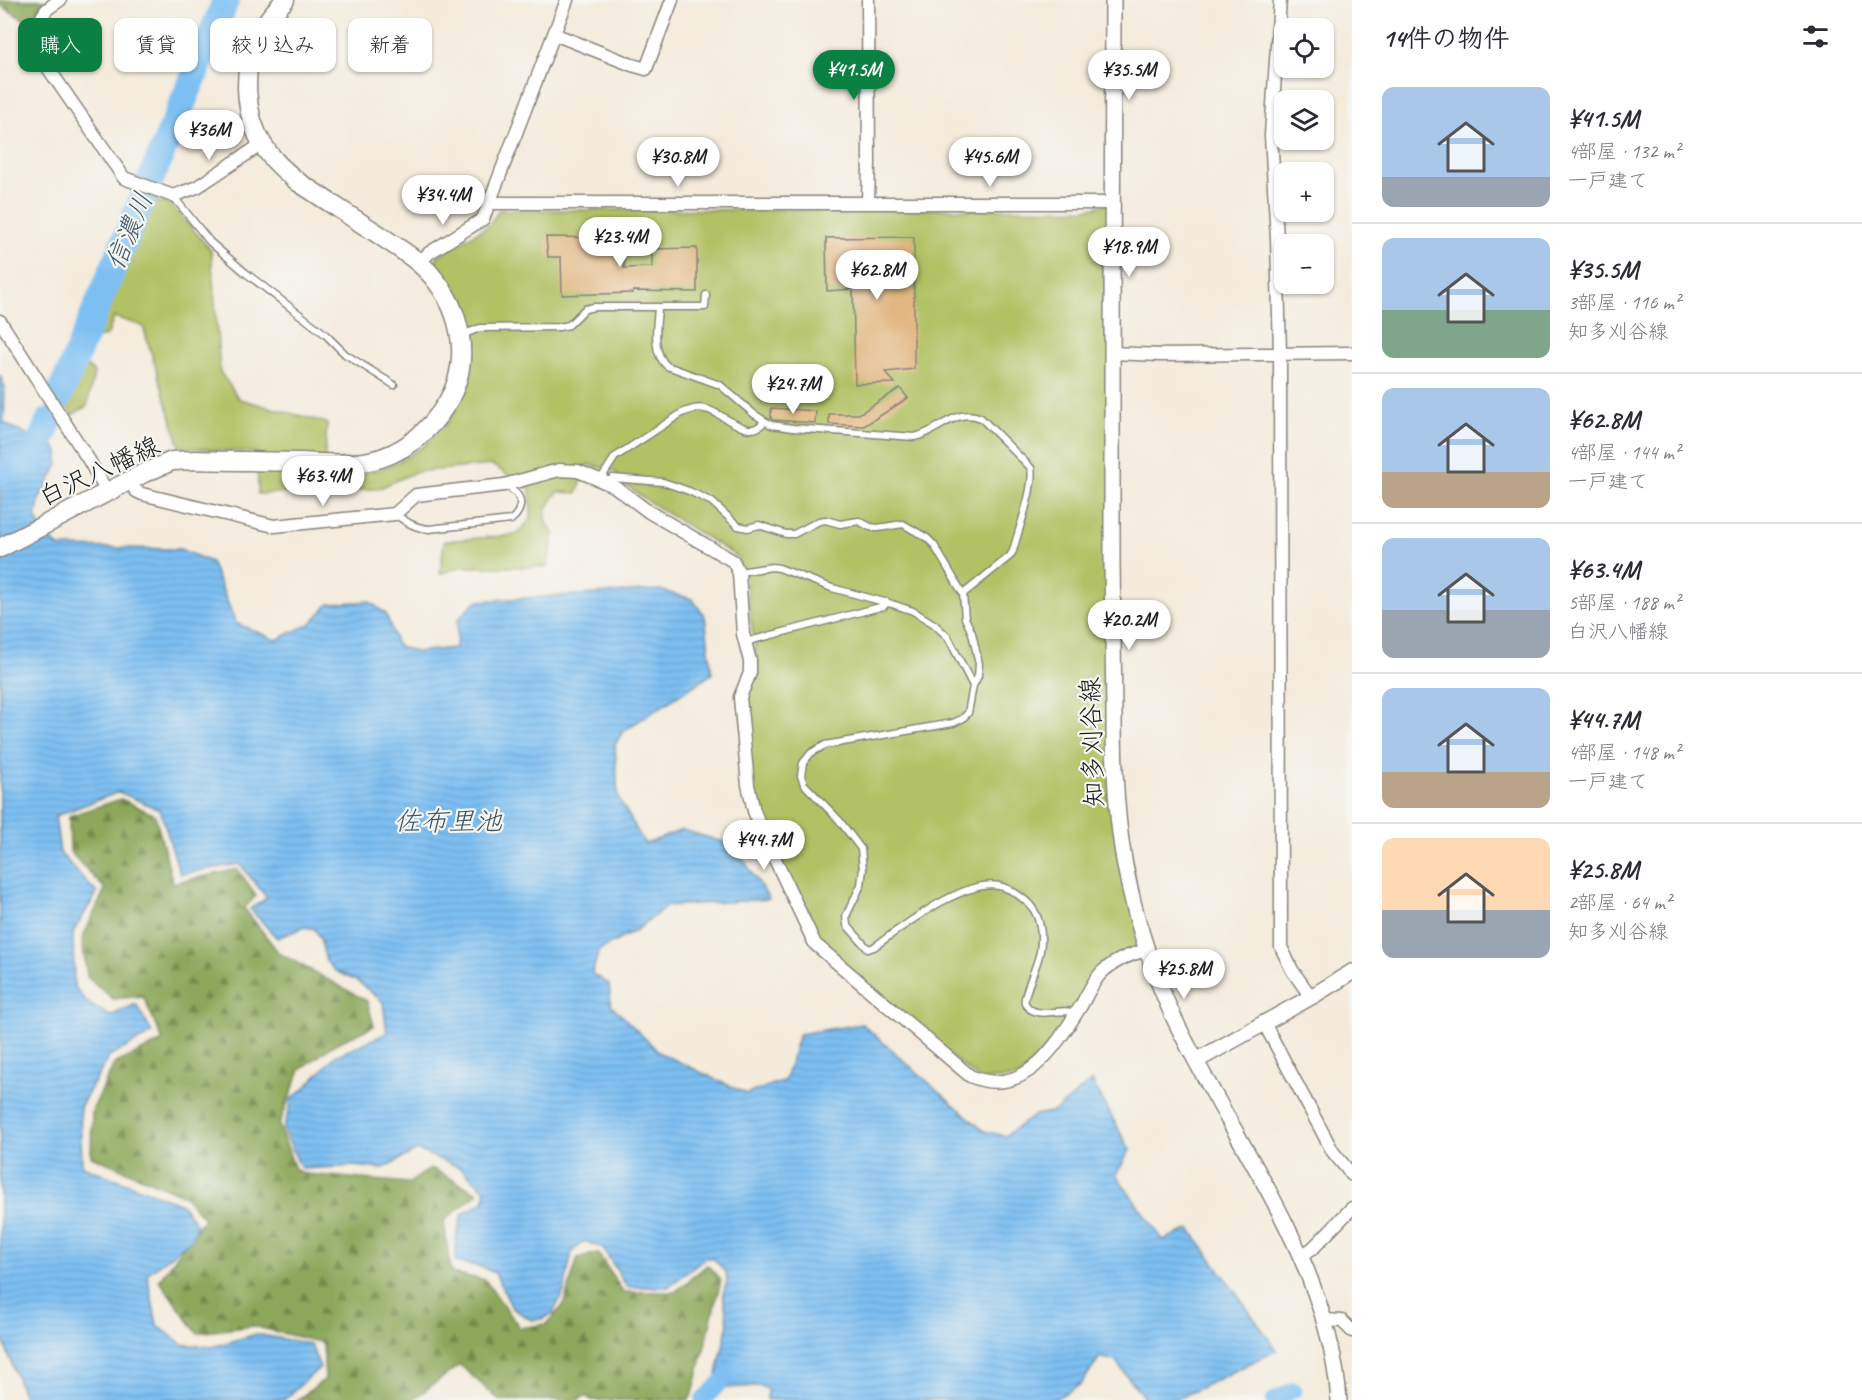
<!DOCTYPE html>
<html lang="ja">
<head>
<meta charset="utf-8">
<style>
	body { margin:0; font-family:Caveat,"Klee One",sans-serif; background:#f2f2f3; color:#2b2b33; height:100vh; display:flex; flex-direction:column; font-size:22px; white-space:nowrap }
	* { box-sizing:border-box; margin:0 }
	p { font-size:20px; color:#7c7c81 }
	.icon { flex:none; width:33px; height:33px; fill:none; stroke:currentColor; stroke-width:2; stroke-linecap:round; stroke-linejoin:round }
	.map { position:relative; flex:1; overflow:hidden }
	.sheet { display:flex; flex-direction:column; background:#fff; width:510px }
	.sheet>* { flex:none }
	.guide { position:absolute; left:18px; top:18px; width:570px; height:54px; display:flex; gap:12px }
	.controls { position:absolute; left:1274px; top:18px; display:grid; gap:12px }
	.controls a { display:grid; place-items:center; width:60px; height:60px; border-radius:12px; background:#fff; box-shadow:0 2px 4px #0004; font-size:30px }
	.price { position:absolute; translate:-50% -51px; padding:0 14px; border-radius:21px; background:#fff; color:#222; font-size:20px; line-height:39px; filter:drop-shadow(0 2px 3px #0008) }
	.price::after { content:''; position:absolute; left:50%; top:36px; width:18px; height:14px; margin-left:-9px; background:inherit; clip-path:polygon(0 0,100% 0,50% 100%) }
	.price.current { background:#0b8043; color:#fff }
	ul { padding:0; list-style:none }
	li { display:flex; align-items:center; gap:18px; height:150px; padding:0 30px }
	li+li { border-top:2px solid #e1e1e2 }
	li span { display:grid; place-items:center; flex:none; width:168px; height:120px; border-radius:12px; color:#555 }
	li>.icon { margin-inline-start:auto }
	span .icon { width:72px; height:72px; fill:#fffc; stroke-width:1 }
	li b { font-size:26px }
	h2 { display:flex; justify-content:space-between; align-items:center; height:72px; padding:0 30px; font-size:26px }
	.tag { padding:0 21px; border-radius:12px; background:#fff; box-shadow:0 2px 4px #0004; font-size:21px; line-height:54px }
	.tag.current { background:#0b8043; color:#fff }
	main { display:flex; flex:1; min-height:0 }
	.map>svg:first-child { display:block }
	.forest { fill:url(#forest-firs); stroke:#54623b; stroke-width:1.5 }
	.park { fill:#b1c164; stroke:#666e40; stroke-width:1.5 }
	.water { fill:url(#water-rules); stroke:#4c6e87; stroke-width:1.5 }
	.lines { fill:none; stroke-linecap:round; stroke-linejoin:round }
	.canal { stroke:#7dbff2; stroke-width:16 }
	.river { stroke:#7dbff2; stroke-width:27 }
	.building { fill:#e2b680 }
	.service-casing { stroke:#88847c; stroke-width:9 }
	.minor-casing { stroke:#88847c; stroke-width:15 }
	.tertiary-casing { stroke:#88847c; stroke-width:18 }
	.secondary-casing { stroke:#88847c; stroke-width:21 }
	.service { stroke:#fff; stroke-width:6 }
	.minor { stroke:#fff; stroke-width:12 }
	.tertiary { stroke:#fff; stroke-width:15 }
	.secondary { stroke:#fff; stroke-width:18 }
	.labels { text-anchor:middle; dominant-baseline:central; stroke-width:4.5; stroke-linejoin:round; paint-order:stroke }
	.street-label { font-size:26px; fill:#1c1c1c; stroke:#f6f6f2 }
	.water-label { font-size:27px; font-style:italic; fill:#3e5567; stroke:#f6f6f2 }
</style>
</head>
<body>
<main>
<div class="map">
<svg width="1352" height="1400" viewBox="0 0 1352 1400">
	<defs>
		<pattern id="forest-firs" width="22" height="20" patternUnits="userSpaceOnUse" patternTransform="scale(1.5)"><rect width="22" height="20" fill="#8ca75a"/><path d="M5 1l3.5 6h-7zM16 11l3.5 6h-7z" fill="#72874a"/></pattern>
		<pattern id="water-rules" width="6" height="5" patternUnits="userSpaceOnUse" patternTransform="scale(1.5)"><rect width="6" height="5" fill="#7dbff2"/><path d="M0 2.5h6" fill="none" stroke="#6ba4cf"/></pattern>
	</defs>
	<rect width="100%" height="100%" fill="#f6f6f2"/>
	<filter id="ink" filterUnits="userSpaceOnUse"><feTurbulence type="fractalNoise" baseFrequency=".0167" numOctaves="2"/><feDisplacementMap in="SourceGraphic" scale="12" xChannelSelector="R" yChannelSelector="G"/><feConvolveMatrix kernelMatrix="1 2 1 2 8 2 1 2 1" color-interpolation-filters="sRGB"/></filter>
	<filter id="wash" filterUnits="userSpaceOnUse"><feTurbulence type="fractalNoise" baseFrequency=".008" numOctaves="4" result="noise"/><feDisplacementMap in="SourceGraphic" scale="24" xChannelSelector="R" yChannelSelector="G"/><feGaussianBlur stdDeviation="1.35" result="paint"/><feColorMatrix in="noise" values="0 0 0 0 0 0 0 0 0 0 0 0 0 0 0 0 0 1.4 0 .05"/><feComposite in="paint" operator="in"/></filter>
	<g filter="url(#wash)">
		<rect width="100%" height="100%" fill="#f4ebdc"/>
		<!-- forest -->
		<path class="forest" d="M0,0H56L41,6L36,27L0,5Z
			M121,799L155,815L173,883L238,869L256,896L244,908L279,953L367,1001L374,1026L335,1044L300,1070L279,1125L295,1169L304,1174L409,1183L431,1168L478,1193L444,1221L451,1273L485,1280L520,1328L546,1324L563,1306L578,1258L598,1253L623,1292H675L707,1265L721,1280L694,1390L689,1400H592L585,1396L577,1400H499L460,1365L412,1400H297L325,1379L323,1343L253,1326L197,1333L159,1280L204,1219L185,1196L91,1156L92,1111L114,1064L163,1041L143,996L113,999L87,977L82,939L105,889L70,852L69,816Z"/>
		<!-- park -->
		<path class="park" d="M148,200L171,204L211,250L220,372L239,399L327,423L324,472C342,473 361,475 379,469C406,461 429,444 447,423C467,397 478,348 467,317C460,298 448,282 435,266L437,256L489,225L499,210L1086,209L1113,203L1114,761L1147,950L1102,973L1066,1028L1018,1078L980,1080L815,944L754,811L740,697L750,673L758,670L745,579L736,556L652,504L624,484L614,471L588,464L577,493L558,492C544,509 541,516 554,534L547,567H460L440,574L444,541L515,535L531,519L530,489L492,465L415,472L378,489L258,494L257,453L180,447L143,326L114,317L107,336L86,339L79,358L94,373L87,406L72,415L56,389L100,289Z"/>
		<!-- water -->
		<path class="water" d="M0,375L5,387L4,423L31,437H48L58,452V465L39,500L36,520L58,547L180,549L211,562L236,623L276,640L310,624L329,604L369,601L386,614L397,645L415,652L456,648L458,619L476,601L660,590L692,599L705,616L712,674L623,731L615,745L618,797L645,844L682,830L734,845L769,899L667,906L635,931L599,950L592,974L609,984L611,1005L660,1053L747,1094L785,1080L799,1034L862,1024L984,1131L1005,1136L1035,1115L1055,1111L1092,1081L1130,1150L1116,1175L1163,1240L1190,1229L1277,1350L1176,1400H1146L1115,1361L1100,1357L1081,1384L1053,1400H767V1389L761,1386L725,1388L716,1379L728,1323L723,1294L727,1281L726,1272L713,1258H706L668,1287H627L603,1248L584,1241L572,1252L564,1291L553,1313L542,1319L531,1320L512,1308L495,1273L481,1267L456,1262V1241L462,1214L484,1202L486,1191L461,1168L417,1150L382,1169L354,1166L304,1169L300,1166L283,1129L290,1108L291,1099L304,1089L335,1056L387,1033L383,1002L357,981L335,971L326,961L320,938L315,929L305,927L277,938L250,909L267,898L240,864L180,874L160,810L119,792L55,816L60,853L97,893L73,932L74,986L86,1002L110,1016L136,1004L152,1033L109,1057L80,1107L82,1166L182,1204L197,1225L192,1239L147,1274L157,1325L182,1344L212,1347L256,1334L310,1344L320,1367L284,1400H25L0,1332Z"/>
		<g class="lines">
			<!-- canal -->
			<path class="canal" d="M703,1400L736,1367
				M1274,1400L1294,1390"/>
			<!-- river -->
			<path class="river" d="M59,397L226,0
				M0,472L33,460L49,421"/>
		</g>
		<g id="blocks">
			<!-- building -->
			<path class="building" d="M546,237L624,238V268L652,267V249L697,248V292L633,291V293L562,295L561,257H548Z
				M914,237V369L885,372L895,383L855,384L853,289L827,291L826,238Z
				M900,388L908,398L864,426L829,424V414H859Z
				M771,408L816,411L815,423L773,420L771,419Z"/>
		</g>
	</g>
	<g filter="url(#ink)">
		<use href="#blocks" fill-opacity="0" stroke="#88847c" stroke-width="1.5"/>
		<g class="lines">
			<!-- service casing -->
			<g class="service-casing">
				<path id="service" d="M173,196L210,242L247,274L325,334L345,354L394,385
					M658,307C657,326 651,352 667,366L720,385L754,414L771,425L793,428L914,437C938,433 955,407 981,418L1031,468C1035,486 1018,531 1013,551L1010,556L963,594
					M462,335L480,328L559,327L569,325L585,309L594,307H705L706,295
					M600,480L615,457L682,413C690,410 697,407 705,409C722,411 751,444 764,421
					M608,483L612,478L663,482L689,491L712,502L738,526L748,528L759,525L786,534H794L819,521L826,520L840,524L859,521L870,527L878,528L903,524L927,538L934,545L963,594L965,618L972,633L979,664L978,676L973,686
					M395,514C406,522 415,528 429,529L511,520C522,511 524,498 512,490L510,484
					M739,572L772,567L779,568L832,588L892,604L913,611L934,624L948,637L973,686L968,713L962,719L953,723L825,745L811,753L803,763L801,776L804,784L839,820L861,849L863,869L861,885L846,916L847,925L868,949L874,947C902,927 968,875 1003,887C1012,890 1019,895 1026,901C1040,912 1043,934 1040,951C1039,962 1022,997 1025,1003C1035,1022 1062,1006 1076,1013
					M745,642L884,606L887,602"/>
			</g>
			<!-- minor casing -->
			<g class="minor-casing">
				<path id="minor" d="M60,0C55,4 48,7 45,12C33,28 36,46 44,62L124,178L173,196L197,187L262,144
					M1280,0L1271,135L1277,239L1280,353L1281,947L1292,970L1311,997
					M554,34L632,65L646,69L672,0
					M488,203H1113
					M868,203L869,163L868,0
					M419,263L429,253L483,219L567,0
					M0,321L90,462L107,492
					M1111,353L1161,355L1352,353
					M129,480L136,491L142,494L274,526L395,514L416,495L504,485L559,470L578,471L614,486L649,512L733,561L739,573L743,634L750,661V673L740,697L748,785L754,811L765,838L815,944L970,1076C1025,1100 1057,1044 1082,1004C1088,993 1093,981 1102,972C1114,961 1131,954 1147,950
					M1264,1023L1333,1152L1352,1175
					M1300,1256L1312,1249L1352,1208
					M1324,1320L1342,1321L1352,1331"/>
			</g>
			<!-- tertiary casing -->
			<g class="tertiary-casing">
				<path id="tertiary" d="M1113,0C1113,187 1111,373 1112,560C1113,610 1113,661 1114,712C1114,770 1116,829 1129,885C1139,930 1154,975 1173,1016C1232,1141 1328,1257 1339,1400
					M1196,1061L1311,997L1352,972"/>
			</g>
			<!-- secondary casing -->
			<g class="secondary-casing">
				<path id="secondary" d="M0,548L144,473L172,461L196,460C231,461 266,461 301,462C324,463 347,465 369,461C402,455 430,431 447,403C472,362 462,311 432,276C418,259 396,247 378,234C351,217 325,199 298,182C284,170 272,160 263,145C244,115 242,69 257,37C264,23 274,12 285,0"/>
			</g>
			<!-- service -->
			<use href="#service" class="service"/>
			<!-- minor -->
			<use href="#minor" class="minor"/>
			<!-- tertiary -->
			<use href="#tertiary" class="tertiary"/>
			<!-- secondary -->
			<use href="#secondary" class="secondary"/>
		</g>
	</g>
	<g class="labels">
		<!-- street labels -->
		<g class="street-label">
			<text transform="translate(99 471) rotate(-25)">白沢八幡線</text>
			<text transform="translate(1092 742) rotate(-92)">知多刈谷線</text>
		</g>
		<!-- water labels -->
		<g class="water-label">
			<text transform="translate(129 231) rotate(-67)">信濃川</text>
			<text x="448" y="821">佐布里池</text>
		</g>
	</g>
</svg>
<div class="controls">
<a><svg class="icon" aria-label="locate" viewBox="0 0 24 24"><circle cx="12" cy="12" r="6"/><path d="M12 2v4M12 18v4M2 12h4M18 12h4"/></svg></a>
<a><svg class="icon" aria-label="layers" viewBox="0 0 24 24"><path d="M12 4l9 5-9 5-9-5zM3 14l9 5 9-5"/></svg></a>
<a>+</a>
<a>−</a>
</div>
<b class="price current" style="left:854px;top:101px">¥41.5M</b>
<b class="price" style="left:1129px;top:101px">¥35.5M</b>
<b class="price" style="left:209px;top:161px">¥36M</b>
<b class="price" style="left:678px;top:188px">¥30.8M</b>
<b class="price" style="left:990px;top:188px">¥45.6M</b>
<b class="price" style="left:443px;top:226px">¥34.4M</b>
<b class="price" style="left:620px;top:268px">¥23.4M</b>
<b class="price" style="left:1129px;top:278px">¥18.9M</b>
<b class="price" style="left:877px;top:301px">¥62.8M</b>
<b class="price" style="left:793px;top:415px">¥24.7M</b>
<b class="price" style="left:323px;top:507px">¥63.4M</b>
<b class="price" style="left:1129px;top:651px">¥20.2M</b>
<b class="price" style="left:764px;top:871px">¥44.7M</b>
<b class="price" style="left:1184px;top:1000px">¥25.8M</b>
<div class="guide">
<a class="tag current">購入</a>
<a class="tag">賃貸</a>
<a class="tag">絞り込み</a>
<a class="tag">新着</a>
</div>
</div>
<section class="sheet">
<h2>14件の物件<svg class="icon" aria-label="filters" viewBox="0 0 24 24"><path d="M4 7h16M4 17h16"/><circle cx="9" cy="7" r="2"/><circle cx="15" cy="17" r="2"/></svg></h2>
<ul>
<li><span style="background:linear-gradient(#a9c7e8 75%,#9aa5b1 0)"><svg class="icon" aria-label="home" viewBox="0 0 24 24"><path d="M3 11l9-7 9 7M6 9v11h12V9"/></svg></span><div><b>¥41.5M</b><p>4部屋 · 132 m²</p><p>一戸建て</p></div></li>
<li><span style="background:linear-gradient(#a9c7e8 60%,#7fa58c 0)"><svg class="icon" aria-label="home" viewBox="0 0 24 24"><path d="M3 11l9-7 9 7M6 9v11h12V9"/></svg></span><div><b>¥35.5M</b><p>3部屋 · 116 m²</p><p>知多刈谷線</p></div></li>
<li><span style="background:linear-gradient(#a9c7e8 70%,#b9a48a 0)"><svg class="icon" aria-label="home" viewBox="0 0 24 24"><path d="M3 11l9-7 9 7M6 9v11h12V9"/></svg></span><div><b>¥62.8M</b><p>4部屋 · 144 m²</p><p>一戸建て</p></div></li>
<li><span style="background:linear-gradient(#a9c7e8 60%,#9aa5b1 0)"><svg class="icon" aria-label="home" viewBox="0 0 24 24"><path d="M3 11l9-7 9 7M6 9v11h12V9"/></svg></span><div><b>¥63.4M</b><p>5部屋 · 188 m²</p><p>白沢八幡線</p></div></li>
<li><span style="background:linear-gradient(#a9c7e8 70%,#b9a48a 0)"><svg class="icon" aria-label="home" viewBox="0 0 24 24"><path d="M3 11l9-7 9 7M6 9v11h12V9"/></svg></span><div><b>¥44.7M</b><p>4部屋 · 148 m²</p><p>一戸建て</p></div></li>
<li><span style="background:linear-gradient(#ffd9b3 60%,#9aa5b1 0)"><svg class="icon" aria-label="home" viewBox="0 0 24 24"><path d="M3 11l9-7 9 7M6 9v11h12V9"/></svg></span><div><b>¥25.8M</b><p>2部屋 · 64 m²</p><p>知多刈谷線</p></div></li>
</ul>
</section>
</main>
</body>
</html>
